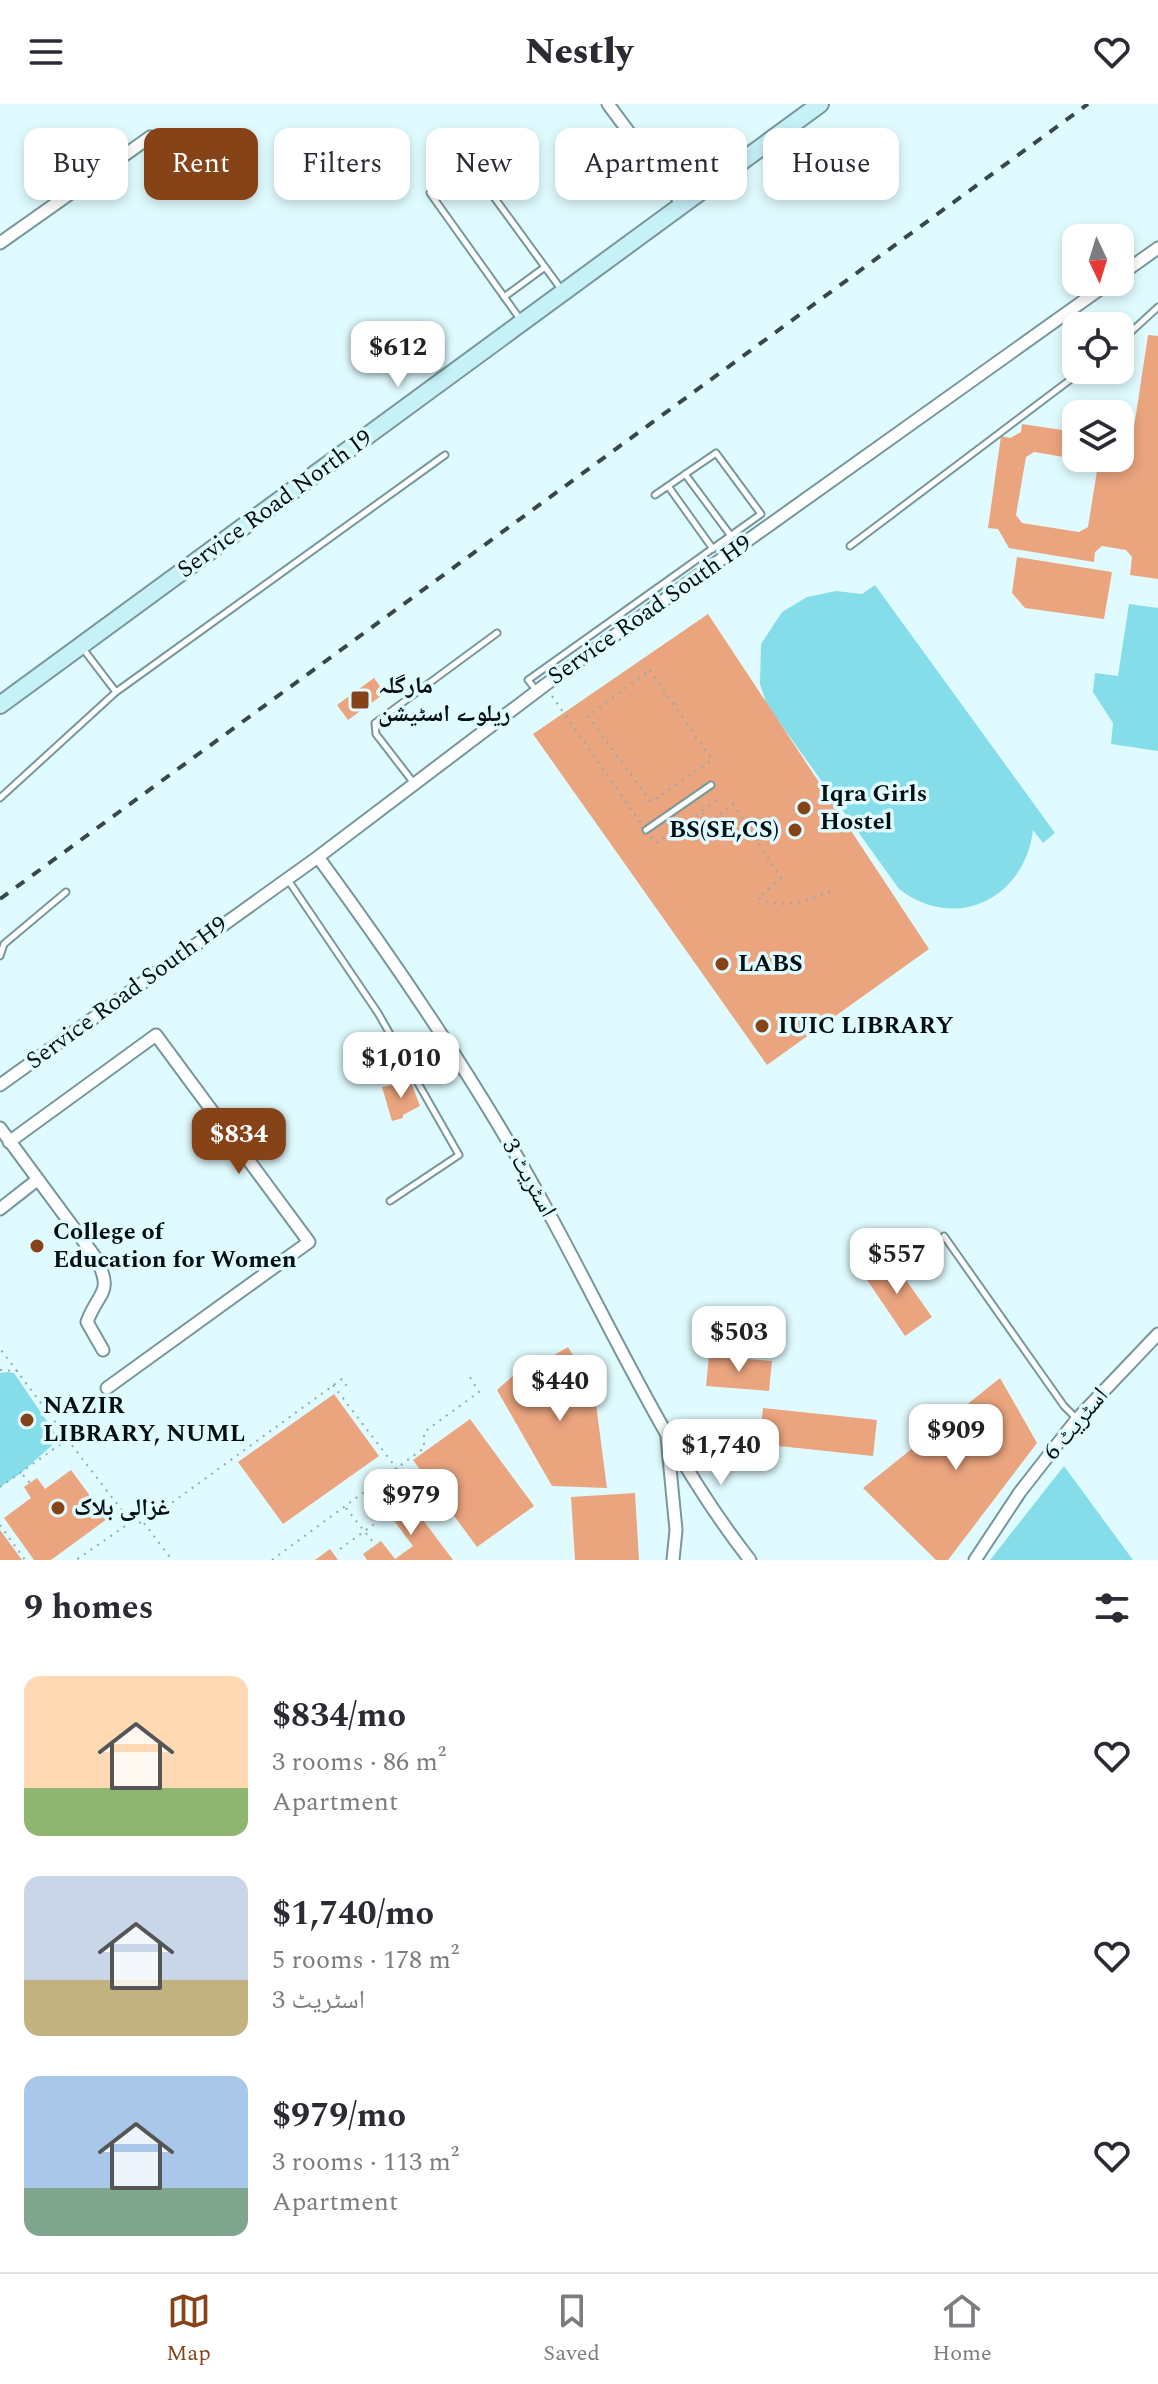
<!DOCTYPE html>
<html lang="en">
<head>
<meta charset="utf-8">
<style>
	body { margin:0; font-family:Spectral,"Noto Naskh Arabic",serif; background:#f7f7f7; color:#2b2b33; height:100vh; display:flex; flex-direction:column; font-size:30px; white-space:nowrap }
	* { box-sizing:border-box; margin:0 }
	p { font-size:26px; color:#7c7c81 }
	.icon { flex:none; width:44px; height:44px; fill:none; stroke:currentColor; stroke-width:2; stroke-linecap:round; stroke-linejoin:round }
	.map { position:relative; height:1456px; overflow:hidden }
	.side { display:flex; flex-direction:column; background:#fff; flex:1 }
	.side>* { flex:none }
	.top-card { position:absolute; left:24px; top:24px; width:1110px; height:72px; display:flex; gap:16px }
	.needle { width:52px; rotate:176deg }
	.buttons { position:absolute; left:1062px; top:120px; display:grid; gap:16px }
	.buttons a { display:grid; place-items:center; width:72px; height:72px; border-radius:16px; background:#fff; box-shadow:0 4px 12px #0003; font-size:40px }
	.price { position:absolute; translate:-50% -68px; padding:0 18px; border-radius:16px; background:#fff; color:#222; font-size:26px; line-height:52px; filter:drop-shadow(0 2px 4px #0008) }
	.price::after { content:''; position:absolute; left:50%; top:48px; width:24px; height:18px; margin-left:-12px; background:inherit; clip-path:polygon(0 0,100% 0,50% 100%) }
	.price.active { background:#874318; color:#fff }
	ul { padding:0; list-style:none }
	li { display:flex; align-items:center; gap:24px; height:200px; padding:0 24px }
	li span { display:grid; place-items:center; flex:none; width:224px; height:160px; border-radius:16px; color:#555 }
	li>.icon { margin-inline-start:auto }
	span .icon { width:96px; height:96px; fill:#fffc; stroke-width:1 }
	li b { font-size:34px }
	h2 { display:flex; justify-content:space-between; align-items:center; height:96px; padding:0 24px; font-size:34px }
	.tag { padding:0 28px; border-radius:16px; background:#fff; box-shadow:0 4px 12px #0003; font-size:28px; line-height:72px }
	.tag.active { background:#874318; color:#fff }
	header { display:flex; justify-content:space-between; align-items:center; height:104px; padding:0 24px; background:#fff; font-size:36px; font-weight:800 }
	.menu { display:flex; justify-content:space-around; align-items:center; height:112px; border-top:2px solid #e1e1e2; background:#fff; font-size:22px; color:#7c7c81 }
	.menu a { display:grid; justify-items:center; gap:4px }
	.menu .active { color:#874318 }
	.map>svg:first-child { display:block }
	.green { fill:#84dde9 }
	.building { fill:#eaa47e }
	.lines { fill:none; stroke-linecap:round; stroke-linejoin:round }
	.lane-casing { stroke:#78979c; stroke-width:9 }
	.street-casing { stroke:#78979c; stroke-width:15 }
	.secondary-casing { stroke:#78979c; stroke-width:20 }
	.path { stroke:#94aaad; stroke-width:2; stroke-dasharray:2 6; stroke-linecap:butt }
	.lane { stroke:#fff; stroke-width:5 }
	.street { stroke:#fff; stroke-width:11 }
	.secondary { stroke:#c6f1f7; stroke-width:16 }
	.rail { stroke:#38474a; stroke-width:4; stroke-dasharray:10 10; stroke-linecap:butt }
	.poi-dot { fill:#874318; stroke:#e0fbff; stroke-width:3 }
	.labels { text-anchor:middle; dominant-baseline:central; stroke-width:7; stroke-linejoin:round; paint-order:stroke }
	.street-label { font-size:24px; fill:#040f11; stroke:#e0fbff }
	.poi-label { font-size:24px; font-weight:bold; fill:#040f11; stroke:#e0fbff; text-anchor:start }
</style>
</head>
<body>
<header><svg class="icon" aria-label="menu" viewBox="0 0 24 24"><path d="M4 6h16M4 12h16M4 18h16"/></svg>Nestly<svg class="icon" aria-label="heart" viewBox="0 0 24 24"><path d="M12 20l-8-8c-3-5 5-10 8-4 3-6 11-1 8 4z"/></svg></header>
<div class="map">
<svg width="1158" height="1456" viewBox="0 0 1158 1456">
	<rect width="100%" height="100%" fill="#e0fbff"/>
	<!-- green -->
	<path class="green" d="M875,481L1055,729L1043,739L1033,726C1025,794 956,829 899,785L767,601L760,580L761,540L782,508L807,493L836,487L862,490Z
		M1129,500L1158,504V647L1111,640L1113,619L1093,588L1095,569L1118,572Z
		M8,1268L14,1269L59,1335L21,1369L0,1383V1269Z
		M1064,1362L1133,1456H990Z"/>
	<!-- building -->
	<path class="building" d="M1148,231L1158,232V475L1130,471L1132,453L1126,446L1102,442L1095,448L1094,458L1009,444L998,425L988,424L1001,332L1010,334L1021,328L1022,320L1076,328V355L1034,348L1026,353L1016,411L1022,419L1079,428L1088,423L1097,367L1091,357L1081,354H1120V335L1132,337Z
		M1017,453L1112,468L1104,515L1025,504L1012,489Z
		M708,510L929,845L767,961L533,630Z
		M374,574L385,589L348,616L337,601Z
		M411,978L420,1002L403,1011V1014L392,1017L382,983Z
		M889,1152L932,1213L905,1232L863,1170Z
		M568,1243L594,1285L607,1384L552,1382L497,1286L515,1270L525,1284L550,1271L544,1257Z
		M709,1252L772,1257L769,1287L706,1282Z
		M1000,1274L1037,1339L948,1456H936L863,1384Z
		M334,1290L379,1352L283,1420L238,1358Z
		M763,1304L877,1316L873,1352L759,1340Z
		M470,1315L534,1402L477,1443L413,1356Z
		M71,1366L107,1415L51,1456H34L4,1414L31,1394L24,1383L37,1374L45,1385Z
		M635,1389L639,1456H575L571,1393Z
		M405,1392L453,1456H367L363,1450L381,1437L395,1455L413,1442L386,1406Z
		M0,1426L22,1456H0Z
		M330,1445L338,1456H315Z"/>
	<g class="lines">
		<!-- lane casing -->
		<g class="lane-casing">
			<path id="lane" d="M472,63L561,185
				M430,89L520,215
				M504,193L545,163
				M1120,238L1158,203
				M685,370L731,432
				M668,382L713,445
				M850,442L1083,266
				M84,546L116,588L445,351
				M537,587L528,576L761,410L716,349L655,391
				M413,678L376,630L375,619L497,529
				M0,694L116,588
				M646,726L711,681
				M288,776L378,909L459,1051L390,1097
				M0,852L4,840L66,788
				M944,1132L1064,1302L1076,1314"/>
		</g>
		<!-- street casing -->
		<g class="street-casing">
			<path id="street" d="M608,0L683,101
				M0,139L150,33
				M1120,171L1158,144
				M318,753C401,866 479,981 546,1104C611,1222 667,1350 750,1456
				M0,981L318,753L545,581L1110,178
				M0,1024L96,1154C114,1190 99,1186 87,1218L103,1246
				M9,1038L156,931L309,1138L107,1284
				M0,1105L37,1076
				M667,1333L676,1426L673,1456
				M975,1456L1020,1388L1077,1315L1158,1230"/>
		</g>
		<!-- secondary casing -->
		<g class="secondary-casing">
			<path id="secondary" d="M0,601L820,0"/>
		</g>
		<!-- path -->
		<path class="path" d="M650,566L712,656L651,698L588,612Z
			M552,592L640,718
			M703,709L711,718L733,700L781,774L758,794C783,806 811,797 834,785
			M651,733L656,739L719,695
			M0,1266L19,1267
			M333,1281L397,1365
			M67,1335L131,1418L76,1456
			M23,1371L30,1379
			M0,1383L68,1335L1,1246
			M346,1404L372,1437
			M131,1418L144,1419L342,1275L350,1287
			M144,1419L172,1456
			M0,1421L25,1456
			M340,1445L381,1415
			M272,1456L424,1344V1328L479,1288L468,1270"/>
		<!-- lane -->
		<use href="#lane" class="lane"/>
		<!-- street -->
		<use href="#street" class="street"/>
		<!-- secondary -->
		<use href="#secondary" class="secondary"/>
		<!-- rail -->
		<path class="rail" d="M0,795L1088,0"/>
	</g>
	<!-- markers -->
	<g class="poi-dot">
		<rect x="350" y="586" width="20" height="20" rx="4"/>
		<circle cx="804" cy="704" r="8"/>
		<circle cx="795" cy="726" r="8"/>
		<circle cx="722" cy="860" r="8"/>
		<circle cx="762" cy="922" r="8"/>
		<circle cx="37" cy="1142" r="8"/>
		<circle cx="27" cy="1316" r="8"/>
		<circle cx="58" cy="1404" r="8"/>
	</g>
	<g class="labels">
		<!-- street labels -->
		<g class="street-label">
			<text transform="translate(275 400) rotate(-36)">Service Road North I9</text>
			<text transform="translate(650 506) rotate(-35)">Service Road South H9</text>
			<text transform="translate(127 889) rotate(-36)">Service Road South H9</text>
			<text transform="translate(529 1074) rotate(61)">اسٹریٹ 3</text>
			<text transform="translate(1076 1320) rotate(-50)">اسٹریٹ 6</text>
		</g>
		<!-- poi labels -->
		<g class="poi-label">
			<text x="378" y="582">مارگلہ<tspan x="378" dy="28">ریلوے اسٹیشن</tspan></text>
			<text x="820" y="690">Iqra Girls<tspan x="820" dy="28">Hostel</tspan></text>
			<text x="779" y="726" text-anchor="end">BS(SE,CS)</text>
			<text x="738" y="860">LABS</text>
			<text x="778" y="922">IUIC LIBRARY</text>
			<text x="53" y="1128">College of<tspan x="53" dy="28">Education for Women</tspan></text>
			<text x="43" y="1302">NAZIR<tspan x="43" dy="28">LIBRARY, NUML</tspan></text>
			<text x="74" y="1404">غزالی بلاک</text>
		</g>
	</g>
</svg>
<div class="buttons">
<a><svg class="needle" viewBox="-14 -14 28 28"><path d="M0-13l5 13h-10z" fill="#e53935"/><path d="M0 13l5-13h-10z" fill="#7c7c81"/></svg></a>
<a><svg class="icon" aria-label="locate" viewBox="0 0 24 24"><circle cx="12" cy="12" r="6"/><path d="M12 2v4M12 18v4M2 12h4M18 12h4"/></svg></a>
<a><svg class="icon" aria-label="layers" viewBox="0 0 24 24"><path d="M12 4l9 5-9 5-9-5zM3 14l9 5 9-5"/></svg></a>
</div>
<b class="price" style="left:398px;top:285px">$612</b>
<b class="price" style="left:401px;top:996px">$1,010</b>
<b class="price active" style="left:239px;top:1072px">$834</b>
<b class="price" style="left:897px;top:1192px">$557</b>
<b class="price" style="left:739px;top:1270px">$503</b>
<b class="price" style="left:560px;top:1319px">$440</b>
<b class="price" style="left:956px;top:1368px">$909</b>
<b class="price" style="left:721px;top:1383px">$1,740</b>
<b class="price" style="left:411px;top:1433px">$979</b>
<div class="top-card">
<a class="tag">Buy</a>
<a class="tag active">Rent</a>
<a class="tag">Filters</a>
<a class="tag">New</a>
<a class="tag">Apartment</a>
<a class="tag">House</a>
</div>
</div>
<section class="side">
<h2>9 homes<svg class="icon" aria-label="filters" viewBox="0 0 24 24"><path d="M4 7h16M4 17h16"/><circle cx="9" cy="7" r="2"/><circle cx="15" cy="17" r="2"/></svg></h2>
<ul>
<li><span style="background:linear-gradient(#ffd9b3 70%,#8fb573 0)"><svg class="icon" aria-label="home" viewBox="0 0 24 24"><path d="M3 11l9-7 9 7M6 9v11h12V9"/></svg></span><div><b>$834/mo</b><p>3 rooms · 86 m²</p><p>Apartment</p></div><svg class="icon" aria-label="heart" viewBox="0 0 24 24"><path d="M12 20l-8-8c-3-5 5-10 8-4 3-6 11-1 8 4z"/></svg></li>
<li><span style="background:linear-gradient(#c9d6e8 65%,#c2b280 0)"><svg class="icon" aria-label="home" viewBox="0 0 24 24"><path d="M3 11l9-7 9 7M6 9v11h12V9"/></svg></span><div><b>$1,740/mo</b><p>5 rooms · 178 m²</p><p>اسٹریٹ 3</p></div><svg class="icon" aria-label="heart" viewBox="0 0 24 24"><path d="M12 20l-8-8c-3-5 5-10 8-4 3-6 11-1 8 4z"/></svg></li>
<li><span style="background:linear-gradient(#a9c7e8 70%,#7fa58c 0)"><svg class="icon" aria-label="home" viewBox="0 0 24 24"><path d="M3 11l9-7 9 7M6 9v11h12V9"/></svg></span><div><b>$979/mo</b><p>3 rooms · 113 m²</p><p>Apartment</p></div><svg class="icon" aria-label="heart" viewBox="0 0 24 24"><path d="M12 20l-8-8c-3-5 5-10 8-4 3-6 11-1 8 4z"/></svg></li>
</ul>
</section>
<nav class="menu">
<a class="active"><svg class="icon" aria-label="map" viewBox="0 0 24 24"><path d="M3 6l6-2 6 2 6-2v14l-6 2-6-2-6 2zM9 4v14M15 6v14"/></svg>Map</a>
<a><svg class="icon" aria-label="saved" viewBox="0 0 24 24"><path d="M7 4h10v16l-5-4-5 4z"/></svg>Saved</a>
<a><svg class="icon" aria-label="home" viewBox="0 0 24 24"><path d="M3 11l9-7 9 7M6 9v11h12V9"/></svg>Home</a>
</nav>
</body>
</html>
